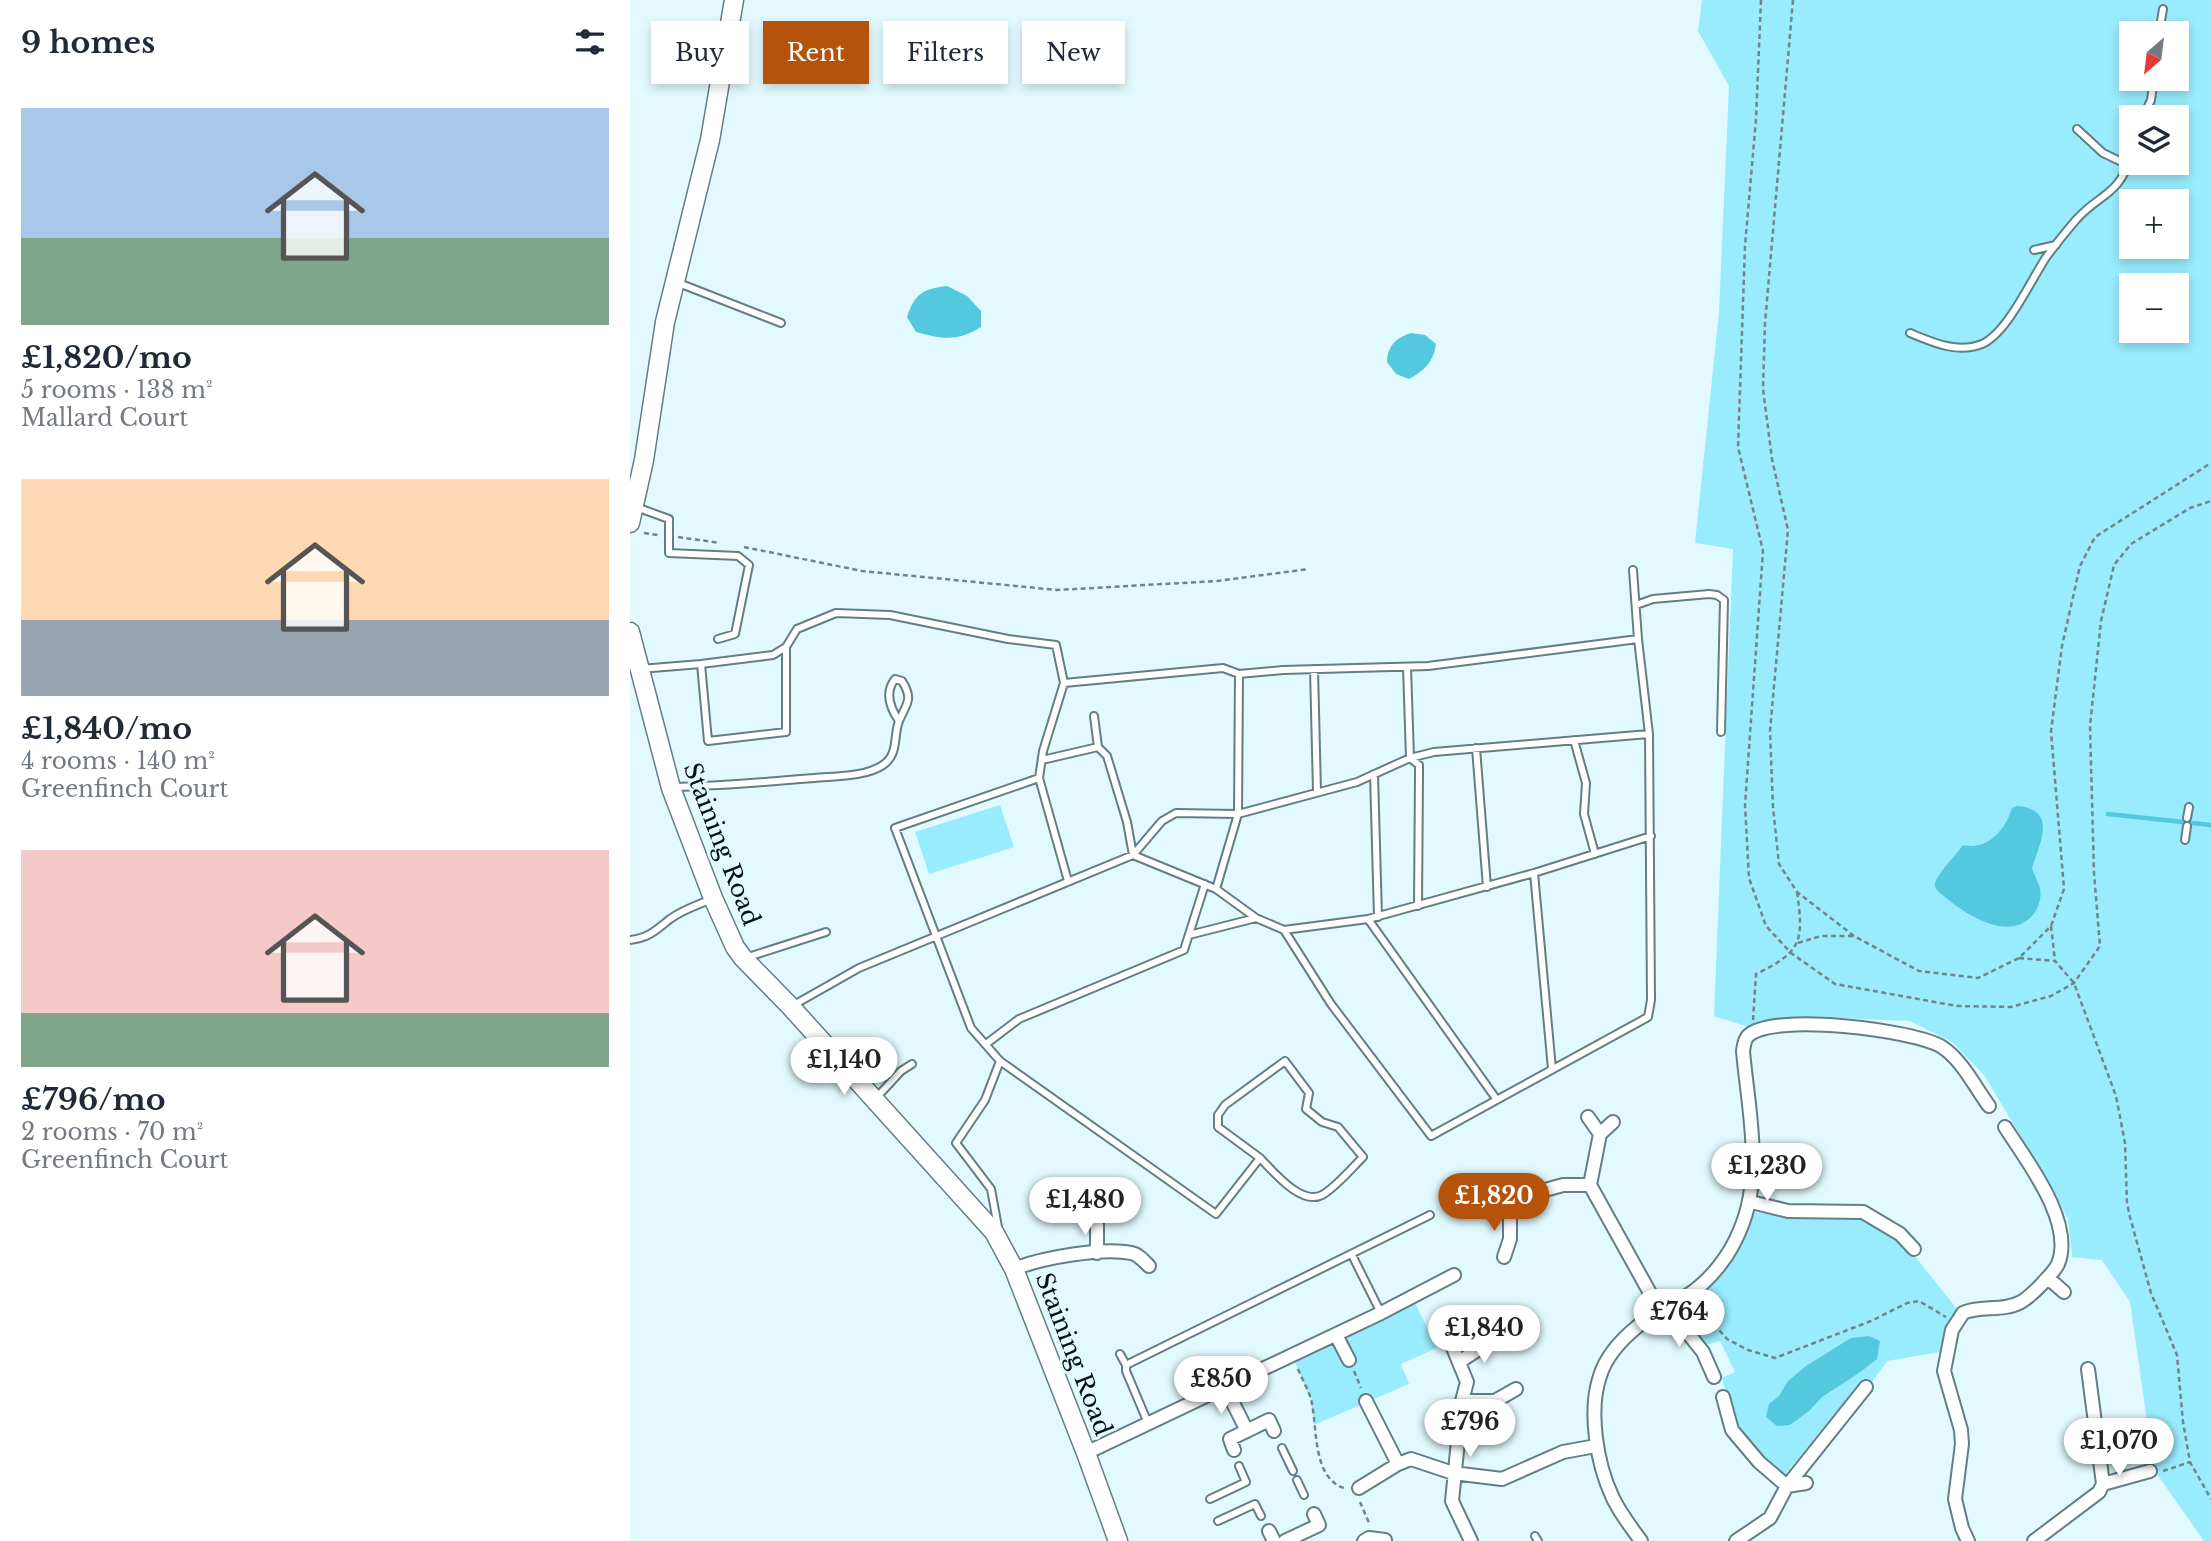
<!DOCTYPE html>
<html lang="en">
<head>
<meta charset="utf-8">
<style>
	body { margin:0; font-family:"Libre Baskerville",serif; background:#f2f2f3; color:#1f2937; height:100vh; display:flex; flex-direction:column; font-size:26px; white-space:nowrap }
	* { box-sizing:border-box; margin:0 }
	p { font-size:23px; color:#747a83 }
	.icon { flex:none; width:38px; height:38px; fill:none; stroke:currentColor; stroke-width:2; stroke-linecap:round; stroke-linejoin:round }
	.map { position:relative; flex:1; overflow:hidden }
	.side { display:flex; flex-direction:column; background:#fff; width:630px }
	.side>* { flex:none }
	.guide { position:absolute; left:21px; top:21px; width:665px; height:63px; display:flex; gap:14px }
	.needle { width:46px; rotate:208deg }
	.buttons { position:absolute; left:1489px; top:21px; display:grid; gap:14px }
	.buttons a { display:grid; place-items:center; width:70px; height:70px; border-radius:0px; background:#fff; box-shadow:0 4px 10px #0003; font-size:35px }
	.price { position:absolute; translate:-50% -60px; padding:0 16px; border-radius:24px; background:#fff; color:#222; font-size:23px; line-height:46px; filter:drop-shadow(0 2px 4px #0008) }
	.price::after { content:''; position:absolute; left:50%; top:42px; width:21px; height:16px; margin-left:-10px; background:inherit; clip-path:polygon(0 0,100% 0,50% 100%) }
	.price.current { background:#b45309; color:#fff }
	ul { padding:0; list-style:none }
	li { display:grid; align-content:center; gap:14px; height:371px; padding:0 21px }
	li span { display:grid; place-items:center; height:217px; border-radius:0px; color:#555 }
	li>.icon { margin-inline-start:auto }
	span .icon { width:126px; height:126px; fill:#fffc; stroke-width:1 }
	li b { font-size:30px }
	h2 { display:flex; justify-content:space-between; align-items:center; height:84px; padding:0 21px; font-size:30px }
	.pill { padding:0 24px; border-radius:0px; background:#fff; box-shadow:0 4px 10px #0003; font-size:24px; line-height:63px }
	.pill.current { background:#b45309; color:#fff }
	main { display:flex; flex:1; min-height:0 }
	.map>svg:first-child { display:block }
	.green { fill:#99ecfe; fill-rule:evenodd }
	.water { fill:#53c8de }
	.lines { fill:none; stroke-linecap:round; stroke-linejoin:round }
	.stream { stroke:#53c8de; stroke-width:4.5 }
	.lane-casing { stroke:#637e84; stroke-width:10 }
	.street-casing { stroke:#637e84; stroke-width:16 }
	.secondary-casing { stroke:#637e84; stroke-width:21 }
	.path { stroke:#738487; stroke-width:2.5; stroke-dasharray:5 3.5; stroke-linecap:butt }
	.lane { stroke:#fff; stroke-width:6 }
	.street { stroke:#fff; stroke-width:12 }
	.secondary { stroke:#fff; stroke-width:18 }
	.labels { text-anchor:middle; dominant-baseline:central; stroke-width:6; stroke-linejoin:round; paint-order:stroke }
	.street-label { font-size:24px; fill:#071113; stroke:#e2faff }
</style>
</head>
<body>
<main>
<section class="side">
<h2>9 homes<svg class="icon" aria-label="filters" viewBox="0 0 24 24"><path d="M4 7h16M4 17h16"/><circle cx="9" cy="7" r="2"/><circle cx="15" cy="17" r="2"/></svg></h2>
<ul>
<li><span style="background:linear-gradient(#a9c7e8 60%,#7fa58c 0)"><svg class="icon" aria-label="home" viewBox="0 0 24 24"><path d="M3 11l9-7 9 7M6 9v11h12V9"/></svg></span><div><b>£1,820/mo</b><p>5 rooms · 138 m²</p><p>Mallard Court</p></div></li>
<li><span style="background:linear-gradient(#ffd9b3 65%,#9aa5b1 0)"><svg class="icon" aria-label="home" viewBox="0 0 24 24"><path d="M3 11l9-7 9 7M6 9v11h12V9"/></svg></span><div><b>£1,840/mo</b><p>4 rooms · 140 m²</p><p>Greenfinch Court</p></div></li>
<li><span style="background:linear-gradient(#f6c9c9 75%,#7fa58c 0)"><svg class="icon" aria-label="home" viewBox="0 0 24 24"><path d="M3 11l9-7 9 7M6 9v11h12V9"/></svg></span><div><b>£796/mo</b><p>2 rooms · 70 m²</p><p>Greenfinch Court</p></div></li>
</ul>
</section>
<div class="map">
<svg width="1581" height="1541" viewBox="0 0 1581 1541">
	<rect width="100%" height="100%" fill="#e2faff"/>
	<!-- green -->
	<path class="green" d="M1072,0H1581V1541H1574L1524,1470L1500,1302L1472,1260L1442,1257L1438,1219L1419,1184L1354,1075L1322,1042L1280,1021L1204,1018L1122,1028L1084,1016L1103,549L1065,543L1089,312L1099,86L1068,31ZM1502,33H1547V79H1502ZM1502,117H1547V163H1502ZM1502,201H1547V247H1502ZM1502,285H1547V331H1502Z
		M370,805L384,847L299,874L285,832Z
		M1122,1212L1167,1218L1238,1219L1283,1254L1328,1310L1310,1352L1257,1361L1242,1382L1229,1383L1153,1477C1109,1444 1106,1429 1092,1378L1105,1372L1090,1341L1076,1345L1045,1306L1060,1297Z
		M784,1301L807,1348L771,1364L779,1384L684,1425L681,1400L664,1360Z"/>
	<!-- water -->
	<path class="water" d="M317,286L337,296L351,311V327C327,342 312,339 286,332L277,317C285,293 293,289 317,286Z
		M781,333L795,335L806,344C804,361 794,371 779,379L766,374L757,362C758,346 765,338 781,333Z
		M1387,806C1429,809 1409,845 1402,868C1404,874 1408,882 1410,888C1412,899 1408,911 1400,918C1376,940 1337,915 1316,898C1313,895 1306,891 1305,886C1303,877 1327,855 1332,846C1336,845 1340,846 1343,846C1363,845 1377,825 1382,808Z
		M1239,1336L1250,1341L1247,1359L1229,1373L1192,1397L1179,1411L1160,1425L1147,1426L1136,1417L1139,1404L1149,1396L1158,1381L1176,1366L1221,1338Z"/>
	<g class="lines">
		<!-- stream -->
		<path class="stream" d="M1478,814L1581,825"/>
		<!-- lane casing -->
		<g class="lane-casing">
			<path id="lane" d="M1529,33L1533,9
				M1513,117L1521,100L1524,79
				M1447,129L1473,153L1498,165
				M1404,250L1426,245
				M46,282L151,323
				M1280,333C1302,342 1327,354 1352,344C1377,333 1400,282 1415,259C1424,246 1435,233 1445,221C1470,192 1489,198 1502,153
				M6,507L39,519V553L108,556L119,565L105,634L88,639
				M1006,605L1023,599L1079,594L1087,595L1094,600L1091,732
				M156,647V732L78,741L71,664L143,655L156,647L167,629L206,613L260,615L378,639L426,645L434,683L413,751L409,778L438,881
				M777,667L780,758L789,765V773L788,906
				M10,669L71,664
				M684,669L687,792
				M434,683L593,668L609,674
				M464,716L468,747L477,756L497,822L503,855
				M944,740L956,783L954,814L965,854
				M846,748L857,887
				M412,760L468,747
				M744,774L748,917
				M409,778L265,828L341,1028L370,1061L586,1214L630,1158C643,1171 671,1206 692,1195C705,1188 722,1168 733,1157L708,1127L692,1122L676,1109L679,1093L655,1061L595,1105L588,1115V1127L630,1158
				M43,787C91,786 137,782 184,778C205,776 235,777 253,765C269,754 263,737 269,721C276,704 284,700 272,681L265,679C254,693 260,708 269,721
				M1557,818L1559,807
				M1555,840L1557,826
				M503,855L532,821L546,813L608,814L727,782L780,758L804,752L1019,734
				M904,873L922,1069
				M586,889L608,814L609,674L653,670L798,666L1008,639
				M738,919L867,1100
				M654,930L738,919L904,873L1021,836
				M559,935L626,918
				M0,940C19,938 26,930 40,919C52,910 67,905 82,899
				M115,958L196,932
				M162,1006L229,968L503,855L586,889L626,918L654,930L701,1004L801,1136L1018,1017L1021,1000L1019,734L1008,639L1003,570
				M356,1044L389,1019L554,950L575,884
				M247,1097L271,1071L282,1064
				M368,1227L361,1189L326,1143L355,1100L370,1061
				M722,1255L751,1313
				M490,1354L496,1365
				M518,1423L496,1371V1365L800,1215
				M652,1448L663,1471
				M667,1480L674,1495
				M580,1499L616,1482L609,1466
				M588,1521L625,1504L631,1516
				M905,1536L908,1541"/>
		</g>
		<!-- street casing -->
		<g class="street-casing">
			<path id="street" d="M958,1117L970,1134
				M960,1185L970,1134L983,1122
				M1121,1202L1158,1211L1233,1212L1270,1234L1284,1249
				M855,1210L880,1211L908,1192L933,1185H960L1030,1311
				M467,1224V1253
				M874,1257L880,1239V1211
				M384,1269C411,1258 472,1247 501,1253C508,1254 514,1261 519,1266
				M1418,1278L1434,1292
				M1037,1307L1073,1352L1084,1377
				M706,1335L719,1360
				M821,1343L837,1382L832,1401L822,1501L841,1541
				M829,1362L861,1341
				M595,1387L617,1431
				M1093,1397L1102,1430L1129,1462L1157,1486L1236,1387
				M736,1401L768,1464
				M832,1401H865L886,1389
				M604,1450L600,1439L639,1420L644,1431
				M456,1453L751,1313L824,1275
				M1473,1484L1520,1471
				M729,1488L768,1464L781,1459L823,1473L872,1479L933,1452L966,1446
				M639,1531L644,1541
				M655,1541L689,1525L684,1514
				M734,1541L739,1538L755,1540
				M1011,1541C1001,1527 989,1512 982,1496C967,1464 958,1411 970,1376C976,1356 992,1339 1008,1326C1024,1314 1041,1306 1058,1295C1081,1280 1100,1255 1110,1230C1134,1175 1118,1108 1113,1051C1114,1046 1114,1040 1118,1036C1141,1012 1285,1030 1312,1047C1332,1060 1345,1087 1359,1106
				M1106,1541L1140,1518L1157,1486L1176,1483
				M1338,1541L1332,1528L1325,1499L1332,1444L1331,1430L1314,1371L1322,1330L1333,1313C1350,1305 1373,1312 1391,1302C1398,1298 1405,1291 1411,1285C1417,1278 1424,1272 1428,1264C1445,1222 1396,1160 1375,1127
				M1404,1541L1469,1492L1473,1484L1458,1369"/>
		</g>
		<!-- secondary casing -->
		<g class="secondary-casing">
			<path id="secondary" d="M0,523L14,460L35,322L80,140L104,0
				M0,632L41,788L83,898L105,947L113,958L160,1006L364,1232L384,1269L456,1453L488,1541"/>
		</g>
		<!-- path -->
		<path class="path" d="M1131,0L1126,119L1115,246L1108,447L1133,551L1115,805L1119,878L1136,926L1161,953L1205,984L1327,1006L1381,1007L1421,996L1444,983L1470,946L1464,873L1460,726L1471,621L1484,565L1501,544L1560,508L1581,501
			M1163,0L1135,323L1133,389L1142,459L1158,530L1140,731L1143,807L1149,864L1167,892L1224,936L1289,971L1348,978L1389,958L1421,926L1434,889L1421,731L1432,646L1450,566L1465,537L1581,463
			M14,533L28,535
			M48,537L90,543
			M114,547L232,571L427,590L587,581L679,569
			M1421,926L1425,961
			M1168,943L1191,936H1223
			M1389,958L1425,961L1444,983L1486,1096L1495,1143L1497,1203L1500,1217L1521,1293L1547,1355L1553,1422L1560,1462L1581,1499
			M1123,1020L1126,974C1172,952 1174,941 1167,892
			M1067,1305L1097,1339L1118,1350L1145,1358L1241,1321L1277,1303L1289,1301L1316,1317
			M668,1369C672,1379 678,1389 681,1399C688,1427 681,1480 717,1489
			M724,1371L731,1388
			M1533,1471L1560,1462
			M730,1502L740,1525"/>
		<!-- lane -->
		<use href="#lane" class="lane"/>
		<!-- street -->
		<use href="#street" class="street"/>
		<!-- secondary -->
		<use href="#secondary" class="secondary"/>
	</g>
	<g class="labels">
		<!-- street labels -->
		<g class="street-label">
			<text transform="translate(92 844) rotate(69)">Staining Road</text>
			<text transform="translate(444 1354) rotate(69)">Staining Road</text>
		</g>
	</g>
</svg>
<div class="buttons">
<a><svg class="needle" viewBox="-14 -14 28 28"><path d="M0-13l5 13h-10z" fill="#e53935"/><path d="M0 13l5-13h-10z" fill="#747a83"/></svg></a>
<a><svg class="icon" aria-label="layers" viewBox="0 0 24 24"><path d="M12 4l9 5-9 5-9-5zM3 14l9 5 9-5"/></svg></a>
<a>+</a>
<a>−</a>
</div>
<b class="price" style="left:214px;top:1097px">£1,140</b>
<b class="price" style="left:1137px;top:1203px">£1,230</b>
<b class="price current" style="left:864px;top:1233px">£1,820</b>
<b class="price" style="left:455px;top:1237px">£1,480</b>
<b class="price" style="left:1049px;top:1349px">£764</b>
<b class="price" style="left:854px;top:1365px">£1,840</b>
<b class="price" style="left:591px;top:1416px">£850</b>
<b class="price" style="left:840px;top:1459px">£796</b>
<b class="price" style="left:1489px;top:1478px">£1,070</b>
<div class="guide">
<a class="pill">Buy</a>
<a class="pill current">Rent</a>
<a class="pill">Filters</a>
<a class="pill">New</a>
</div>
</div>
</main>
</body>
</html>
